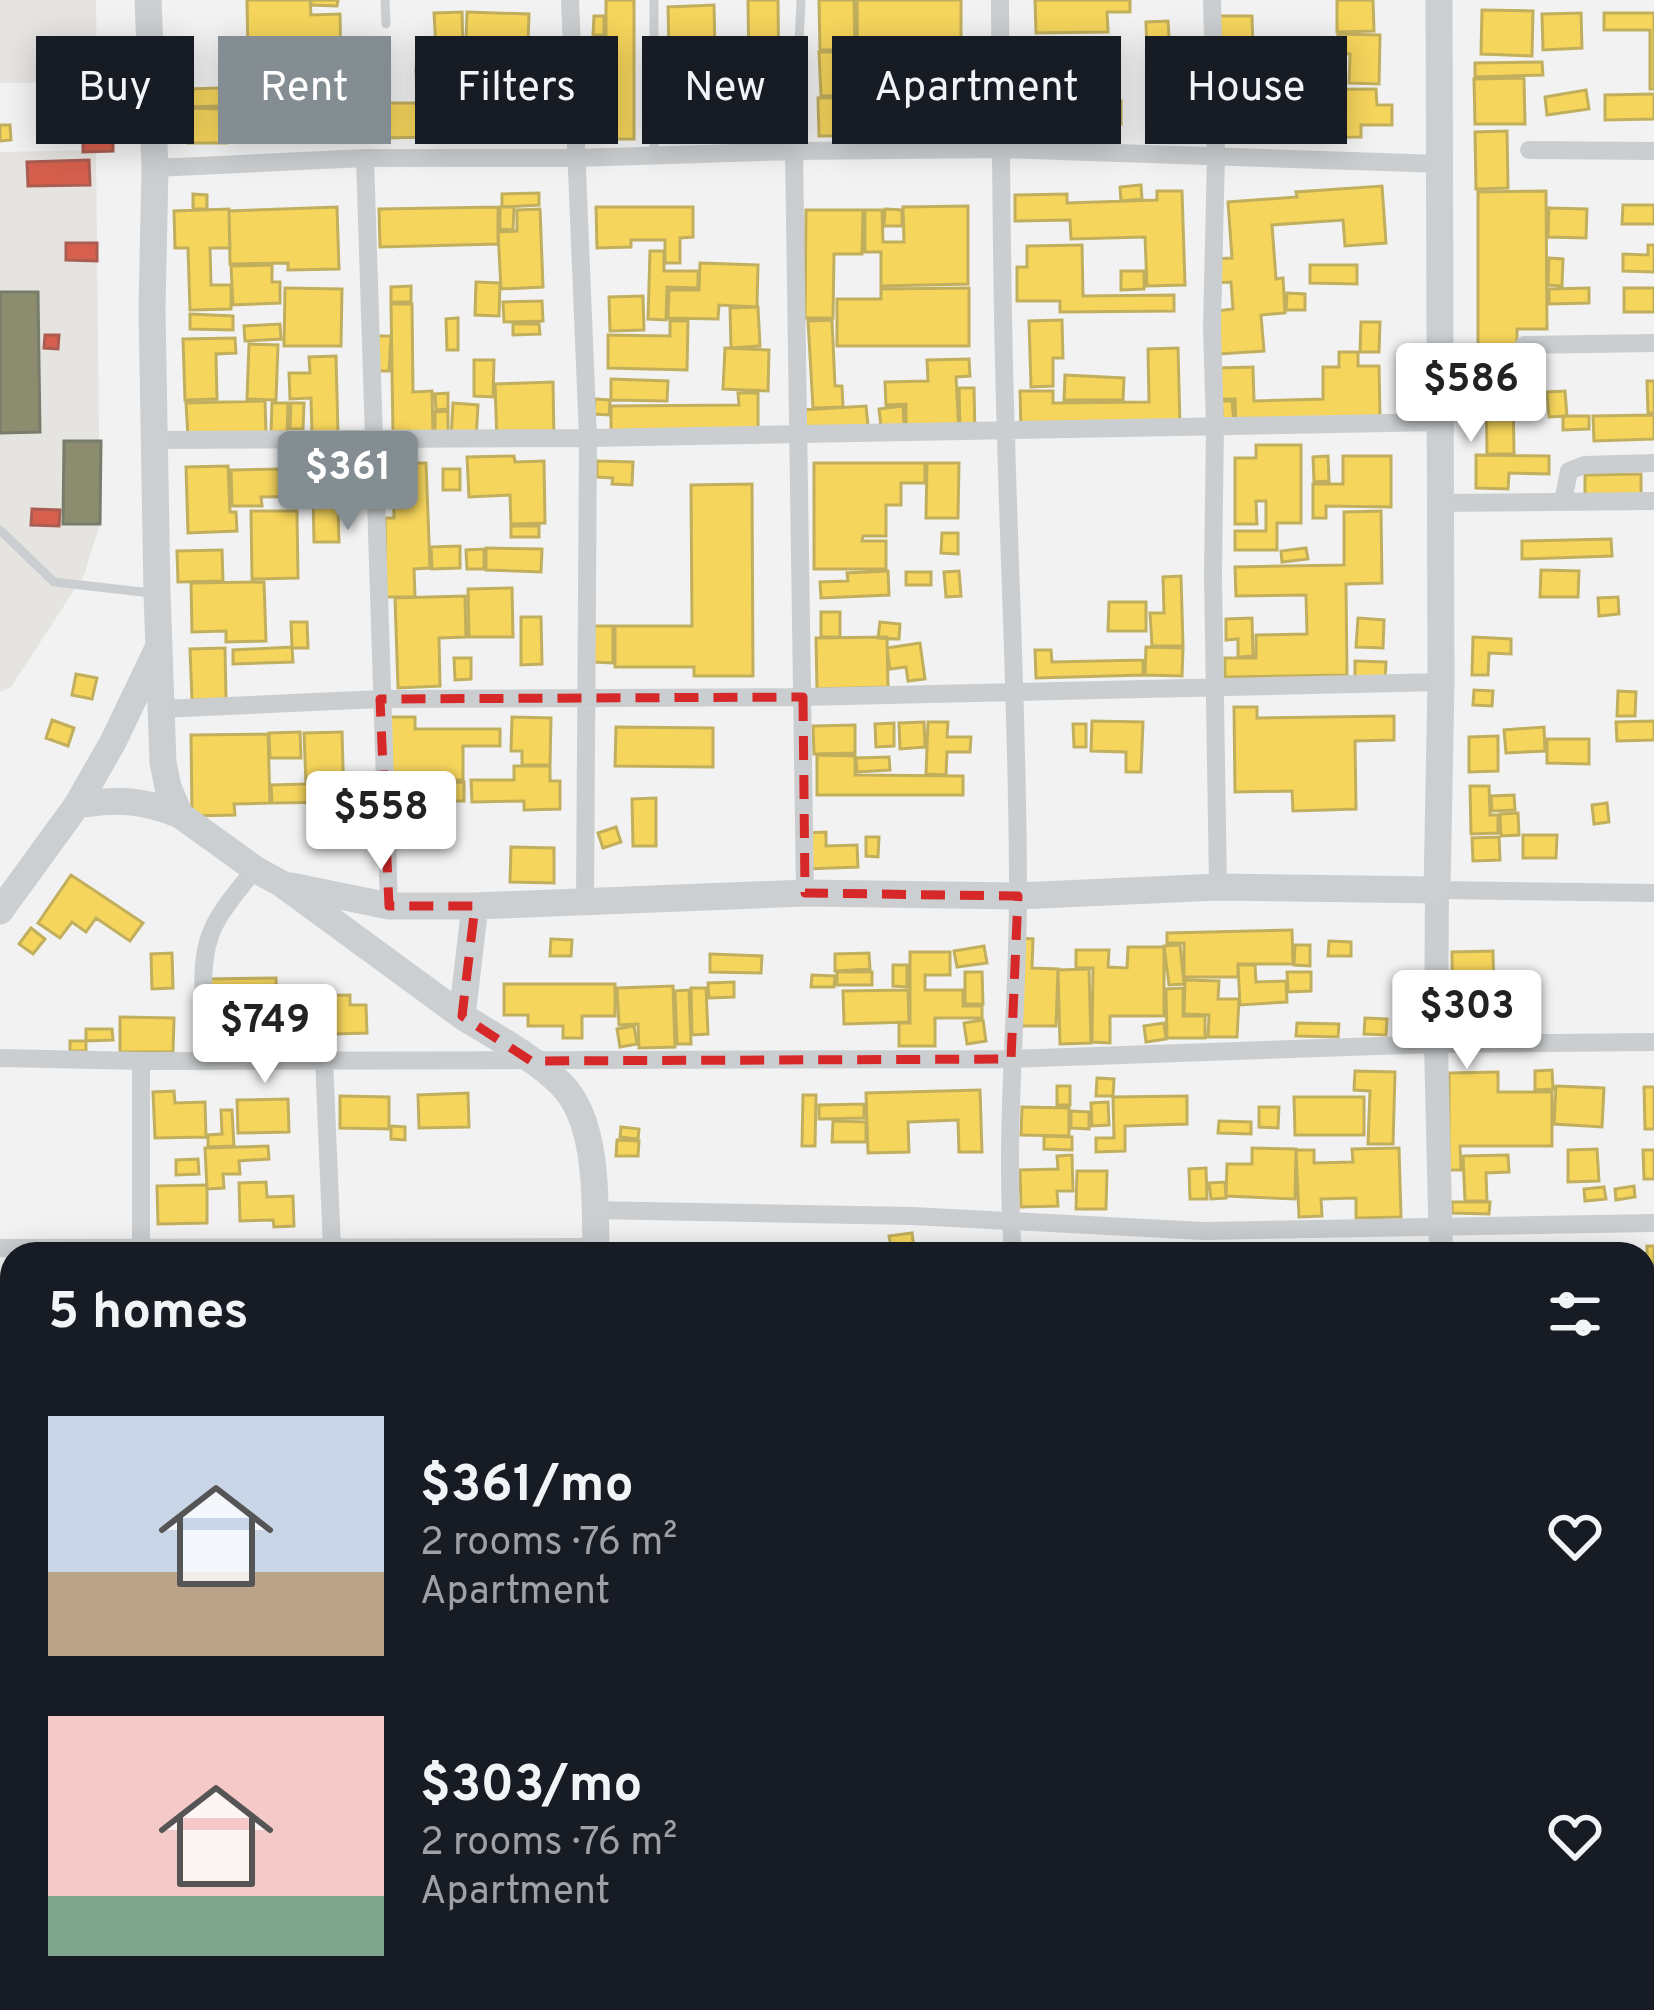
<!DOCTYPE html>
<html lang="en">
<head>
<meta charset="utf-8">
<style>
	body { margin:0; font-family:Overpass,sans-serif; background:#20242c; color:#f1f3f6; height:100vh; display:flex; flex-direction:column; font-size:45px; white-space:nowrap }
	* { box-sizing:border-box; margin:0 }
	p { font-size:39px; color:#9ea1a6 }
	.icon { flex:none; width:66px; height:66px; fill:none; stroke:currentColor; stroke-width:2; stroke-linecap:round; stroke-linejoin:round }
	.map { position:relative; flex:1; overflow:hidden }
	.drawer { position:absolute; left:0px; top:1242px; width:1656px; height:768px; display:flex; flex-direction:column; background:#171b24; border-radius:36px 36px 0 0; box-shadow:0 6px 30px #0003 }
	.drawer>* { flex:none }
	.hud { position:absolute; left:36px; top:36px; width:1584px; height:108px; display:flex; gap:24px }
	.price { position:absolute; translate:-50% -102px; padding:0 27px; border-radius:12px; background:#fff; color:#222; font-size:39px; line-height:78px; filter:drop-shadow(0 3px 6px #0008) }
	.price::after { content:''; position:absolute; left:50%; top:72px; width:36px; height:27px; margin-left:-18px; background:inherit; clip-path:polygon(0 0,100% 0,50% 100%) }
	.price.current { background:#848d92; color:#fff }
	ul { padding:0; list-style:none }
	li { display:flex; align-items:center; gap:36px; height:300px; padding:0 48px }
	li span { display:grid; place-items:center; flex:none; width:336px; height:240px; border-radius:0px; color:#555 }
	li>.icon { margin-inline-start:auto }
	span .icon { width:144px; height:144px; fill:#fffc; stroke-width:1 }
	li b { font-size:51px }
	h2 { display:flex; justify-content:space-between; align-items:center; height:144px; padding:0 48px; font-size:51px }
	.pill { padding:0 42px; border-radius:0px; background:#171b24; box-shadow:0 6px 30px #0003; font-size:42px; line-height:108px }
	.pill.current { background:#848d92; color:#fff }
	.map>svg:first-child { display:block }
	.commercial { fill:#e6e4e0 }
	.homes { fill:#f6d55c; stroke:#c2af5d; stroke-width:3 }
	.shops { fill:#d6604d; stroke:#ab5d52; stroke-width:3 }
	.industry { fill:#8c8c6e; stroke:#787c6a; stroke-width:3 }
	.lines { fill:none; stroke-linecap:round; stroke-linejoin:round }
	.service { stroke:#cbced0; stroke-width:9 }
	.minor { stroke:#cbced0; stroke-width:18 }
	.tertiary { stroke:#cbced0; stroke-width:24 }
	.secondary { stroke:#cbcfd2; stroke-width:27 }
	.marked { fill:none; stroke:#d62828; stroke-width:9; stroke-dasharray:24 15; stroke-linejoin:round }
</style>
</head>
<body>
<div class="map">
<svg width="1654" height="2010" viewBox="0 0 1654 2010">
	<rect width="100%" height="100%" fill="#f2f2f2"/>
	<!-- commercial -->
	<path class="commercial" d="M0,0H96L97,82L0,83Z
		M96,150L100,524L84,575L11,687L0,692V152Z"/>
	<!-- homes -->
	<path class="homes" d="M247,0H310L311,15L340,14L341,67L282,68V56H248Z
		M311,0H338L337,6L311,5Z
		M606,0H634V139H606Z
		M748,0H778L779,91H790L791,136L750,137Z
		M819,0H854L855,50H820Z
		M857,0H961V40L919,41L920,53L956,52L957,135L819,136L818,98L858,97Z
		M1035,0H1130V12H1107L1108,32L1036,33Z
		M1337,0H1373L1374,31L1337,32Z
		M714,5L716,99H724L725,135L671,136L668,7Z
		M1482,10L1533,11L1532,56L1481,54Z
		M462,12L463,47L436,48L434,13Z
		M467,12L529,14L528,43L466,41Z
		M1581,13L1582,48L1543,50L1542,14Z
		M1604,13H1654V89H1650V30H1604Z
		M594,16H604V35H593Z
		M1218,16H1252L1253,49H1219Z
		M1168,21L1170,52L1147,53L1146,22Z
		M1338,34L1380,35L1379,84L1349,83L1350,54L1337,53Z
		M1051,46L1053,99L1093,97L1094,126L1019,129L1016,48Z
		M819,52H855L856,95L821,96Z
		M1228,53H1252L1253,90L1376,89L1377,105H1392V125H1361V137L1247,138V129H1229Z
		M441,60L461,63L458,86L438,84Z
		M1542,62L1543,75L1475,77V63Z
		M1147,67H1169V97L1147,98Z
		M438,68V99L417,100L416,69Z
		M344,70L345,97L269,99L268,73Z
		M534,75L535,99L513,100L512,76Z
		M1524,78L1525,124H1475L1474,79Z
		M510,84L511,130H443V137L377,138V103H479V85Z
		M249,87V105L188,107V89Z
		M1586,90L1589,109L1547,115L1545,97Z
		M1654,94V119L1605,120V95Z
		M1097,101H1121V124L1097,123Z
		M570,103L604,105L602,135L569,134Z
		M189,108L226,109V143H188Z
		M275,109L276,138L228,139L227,110Z
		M0,125H10L11,140L0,141Z
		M1507,131L1508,188L1476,189L1475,132Z
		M1141,185L1142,199L1121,201L1120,187Z
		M1382,186L1386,243L1345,246L1343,220L1272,225L1276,279L1283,278L1285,313L1261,315L1264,351L1219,354L1216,311L1233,309L1231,282L1216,283L1215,259L1232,258L1228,202L1297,197L1296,192Z
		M1157,191H1182L1185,285L1147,286L1145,237L1071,239L1070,220L1015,221V195L1067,194V203L1157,200Z
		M1546,191L1547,329H1517V355H1478V192Z
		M539,193V205L502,207V194Z
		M193,194L207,195V209H193Z
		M1623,205H1654V224H1622Z
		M968,206V284L881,286V252H865V210H882L883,242H904L903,207Z
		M337,207L339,269L288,270V263L230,264L229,211Z
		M498,207V244L380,247L379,209Z
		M500,207H514L513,230L500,229Z
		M596,207H693V237L680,238V263H665V240H631V247L597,248Z
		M1549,208L1587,209L1586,238L1548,237Z
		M229,209L230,248H210L211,285H231V309L190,310L188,248H175L174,211Z
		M540,209L543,287L501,289L498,232L517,231V210Z
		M885,209L902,210V226H884Z
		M806,210H863L862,254H834L833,318H805Z
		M1082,245L1083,296L1174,295V311L1060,312V301H1017V267H1027V246Z
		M1648,245H1654V272L1623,271V254L1648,255Z
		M650,251H664V271H698V288L667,287L666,320L648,319Z
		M1549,258L1563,259L1562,286L1548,285Z
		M700,263L758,265L757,307L719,305L718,319L668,318L669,290H699Z
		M272,265V282H280V303L233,305L231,266Z
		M1310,265H1357V284L1310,283Z
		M1121,271H1144V289L1121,290Z
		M476,282L500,283L499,316L475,315Z
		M411,286V302H391V287Z
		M285,288L342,289L341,346H284Z
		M969,288V346H837V299H881V289Z
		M1589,288V303L1549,304V289Z
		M1624,288H1654V312H1624Z
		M1287,293L1305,294V310H1286Z
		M643,296L644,330L610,331L609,297Z
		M542,301L543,321L504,322L503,302Z
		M391,304H412L413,392L432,391L433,434H393Z
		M758,307L760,346L731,348L730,308Z
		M190,314L233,316V330L190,329Z
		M458,318V350H447L446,319Z
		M832,320L835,386H842L843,407L813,408L808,321Z
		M1062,320L1063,358H1053V386L1031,387L1029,321Z
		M670,321H688L687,370L608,368V335L670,336Z
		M1361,322H1380L1379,352H1360Z
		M280,324L281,339L245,341L244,326Z
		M513,324H539L540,334L513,335Z
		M377,336H391L389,371H376Z
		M235,338L236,353L216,354L217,399L185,400L183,339Z
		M249,344L278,345L276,400L247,399Z
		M725,348L769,350L768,391L723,389Z
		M1178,348L1180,427L1021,430L1020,391H1053V403L1149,402L1148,349Z
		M1339,352H1358V366H1379L1380,418L1236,429L1235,399H1218V368L1253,367L1254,401L1323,399V367H1339Z
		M336,356L338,433L312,434L311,398L290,399L289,373H310L309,357Z
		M1489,356L1504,357V386H1488Z
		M969,359L970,376L956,377L959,433L906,426V404L886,405L885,382L928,381L927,360Z
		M474,360H494L493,397L474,396Z
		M1065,375L1124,378L1123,400H1064Z
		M611,379L668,381L667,401L611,400Z
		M1647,381H1654V413H1648Z
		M553,382L554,439L497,441L495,384Z
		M959,388H974L975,434H960Z
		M1513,391L1514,454H1487L1486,392Z
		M1565,391L1567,416L1549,417L1547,392Z
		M448,393V409L436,410L435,394Z
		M738,393H758V429L611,431V406L739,405Z
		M595,399L610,400L609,415L594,414Z
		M265,401L266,433L188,436L186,403Z
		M1221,401H1232L1234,422L1223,423Z
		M272,403H288L287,432H271Z
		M291,403H304L303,429H290Z
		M453,403L478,405L476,440L451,438Z
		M866,406L868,425L803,429L802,410Z
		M903,406L904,425L881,427L879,409Z
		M448,411V434H435V412Z
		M1654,415V439L1594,441L1593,416Z
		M1563,416H1589V429L1563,430Z
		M1256,445H1301V523H1277V550H1235V531H1266V501H1256L1257,524H1235V458H1256Z
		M1476,455L1549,456V474L1509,473L1508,489L1476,488Z
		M514,456L515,462L544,461L545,523L511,524L510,495L469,497L467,457Z
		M1328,456L1329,481L1314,482L1313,457Z
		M1343,456H1391V507L1326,506V518H1313V484H1343Z
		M597,461L633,462L632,485L612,484L613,478L597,477Z
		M393,463H426L430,568L414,569L415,597H386L385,518H394Z
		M814,463H925V483H901V505H886V536H863L862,541H886V569H814Z
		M927,463H959L958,518H926Z
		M228,466L230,512H236L237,531L188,533L186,467Z
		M337,468L339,542H314L313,496L261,497L262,506H232L231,470Z
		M443,469H460V490H443Z
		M1641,474V502L1585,503V475Z
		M752,484L753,676H694V667H615V626H692L691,485Z
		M251,511H297L298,578L252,579Z
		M1381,511L1382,583L1346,584L1347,675L1225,677V658H1256V635L1307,634L1306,595L1236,596L1235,567L1344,565V512Z
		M511,526H539V537H511Z
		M942,533H958V554L941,553Z
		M1611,539L1612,556L1522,559V541Z
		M460,546V568L432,569L431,547Z
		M486,548L542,549L541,572L486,570Z
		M1306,548L1308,559L1282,562L1281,551Z
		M484,549V569H467L466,550Z
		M222,550L223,581L178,582L177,551Z
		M1541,570L1579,571L1578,597H1540Z
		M888,571L889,595L821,598L820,582L848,581L847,573Z
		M959,571L961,596L946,597L944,572Z
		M906,572H931V585H906Z
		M1181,576L1183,646H1152L1150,613H1164L1163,577Z
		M264,582L266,641L226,642V631L192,632L191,583Z
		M512,588L513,637H469L468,589Z
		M465,596L466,637L439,638L440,686L398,688L395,598Z
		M1618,597L1619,614L1599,616L1598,598Z
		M1109,602H1146V631H1108Z
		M821,612H840V637H821Z
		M521,617H541L542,664L521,665Z
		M1252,618L1253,656L1238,657V639L1226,640V619Z
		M1358,618L1384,620L1383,648L1356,647Z
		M291,622H307L308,648H292Z
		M880,622L900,624L899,639L878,638Z
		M594,626H613V663L593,662Z
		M887,637L888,687L817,689L816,638Z
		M1473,637L1511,639V654L1489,653L1488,675H1472Z
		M920,643L925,679L908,681L906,667L890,669L887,648Z
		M292,647L293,662L233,664V650Z
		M1146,647L1183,648L1182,676L1145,675Z
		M225,648L226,699L192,700L190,649Z
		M1035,650H1051L1052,662L1143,660V675L1036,678Z
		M454,658H471V679L455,680Z
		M1355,661L1386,662L1385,681L1355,680Z
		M76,674L97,678L92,699L72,695Z
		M1474,690L1493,691L1492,706L1473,705Z
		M1618,691L1636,692L1635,716H1617Z
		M1234,707H1257V718L1394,716V740L1355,741L1356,809L1293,811L1292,791L1235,792Z
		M389,717H415V729H500V746H463V780H434V809H393Z
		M512,717L551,718L550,765H522V751H511Z
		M52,720L74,728L68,746L46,738Z
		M1092,721L1143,722L1141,772H1126V752L1091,751Z
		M1654,721V740L1617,741L1616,722Z
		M924,722L925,747L900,749L899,723Z
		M928,722H948L947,737H971L970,752H947L946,775L926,774Z
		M894,723V746L876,747L875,724Z
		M1073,724H1086V747H1074Z
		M855,725V753L814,754L813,726Z
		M616,727L713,728V767L615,766Z
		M1544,727L1545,751L1506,753L1504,730Z
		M300,732L301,758H270L269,733Z
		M342,732L344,802L272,803L271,785L306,784L304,733Z
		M268,734L270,803L234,804L235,815L192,816L191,735Z
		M1498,736V771L1469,772V737Z
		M1547,739H1589V764L1547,763Z
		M817,755L855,756V775L963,776V795H817Z
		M889,757L890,770L857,772L856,758Z
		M514,766H550V781H560V809L524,810V801L472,802L471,780H514Z
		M464,782V801H437L436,783Z
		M1470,786H1489L1490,815H1498V833L1471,834Z
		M1514,795L1515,810L1492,811L1491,796Z
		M656,798V846H633L632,799Z
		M1607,803L1609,822L1594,824L1592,805Z
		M1518,813L1519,835L1501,836L1500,814Z
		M616,827L621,842L603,848L598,833Z
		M826,832V846L857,845L858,867L806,869L805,833Z
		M1523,835H1557L1556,858H1523Z
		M866,837H879L878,857L866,856Z
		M1499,837L1500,860L1473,861L1472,838Z
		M511,847L554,848V883L510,882Z
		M71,875L143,923L130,941L96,918L86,932L72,922L60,938L38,923Z
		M31,928L45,939L33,954L19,944Z
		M1292,930L1293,964H1238V977H1184V943H1167V933Z
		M1020,938L1033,939L1032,968L1058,969L1056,1026H1018Z
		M551,939L572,940L571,956H550Z
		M1329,941L1351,942V956H1328Z
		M1180,945L1184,984L1169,985L1164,946Z
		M1295,945H1310V966L1294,965Z
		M984,946L987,963L957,967L954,951Z
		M1128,947H1164V1016H1110V1043L1092,1042L1093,968H1076V950H1109L1108,967L1127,968Z
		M1493,951L1495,1043L1453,1044L1452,952Z
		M910,952H950V975H925V990H963V1006H982V1018H935V1046H899V1023H910Z
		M172,953L173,988L152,989L151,954Z
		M869,953L870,969L835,971V954Z
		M710,954L762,956L761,973L710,972Z
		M893,965H907V987L893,986Z
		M1238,965H1255L1256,982L1286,981L1287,1002L1240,1005Z
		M1089,969L1091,1043L1060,1044L1058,970Z
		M837,972H872V985H837Z
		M965,972H982L983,1004H965Z
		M1287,972H1311V991L1288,992Z
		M812,975L835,976L834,987H811Z
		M276,978L277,1012L209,1013L207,979Z
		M1185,980L1219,981L1218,999H1239L1237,1037H1208L1209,1015L1184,1014Z
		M734,982V997L709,998L708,983Z
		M504,984H615V1016H582V1038H563V1026H528V1015H504Z
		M673,986L675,1047L639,1048L638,1024L619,1025L617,988Z
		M691,988H706L708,1034L692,1035Z
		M1183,988V1016H1205V1038H1167L1166,989Z
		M689,990L691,1044H677L675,991Z
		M908,990L909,1022L844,1024L843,991Z
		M350,995V1005H366L367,1033L300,1035L299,996Z
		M120,1017L174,1018L173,1052H120Z
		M1365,1018L1387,1019L1386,1035L1364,1034Z
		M983,1020L986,1041L967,1044L964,1023Z
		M1164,1023L1166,1039L1146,1042L1144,1026Z
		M1297,1023L1339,1024L1338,1037L1296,1036Z
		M634,1026L637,1044L620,1047L617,1029Z
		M86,1029H112L113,1040L86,1041Z
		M70,1041H86V1051H70Z
		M1552,1070L1553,1089L1535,1090V1071Z
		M1355,1071L1395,1072L1393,1144H1368L1370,1091L1354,1090Z
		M1498,1072V1092H1552V1146H1460L1461,1170H1449V1073Z
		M1097,1078L1114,1079L1113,1096H1096Z
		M1057,1086H1070V1105H1057Z
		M1556,1086L1604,1088L1602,1127L1554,1124Z
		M1644,1087H1654V1129H1645Z
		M980,1090L982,1152H959L958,1120L908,1122L909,1152L868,1153L866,1093Z
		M174,1091L175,1103L205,1102L206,1137L155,1138L153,1092Z
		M468,1093L469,1127L419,1128L418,1095Z
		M803,1095H816L815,1146H802Z
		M340,1096L389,1097V1129L340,1128Z
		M1187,1096V1124L1125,1126V1151L1096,1152V1138H1114L1113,1097Z
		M1294,1097H1364V1135H1295Z
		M288,1099L289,1132L238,1133L237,1100Z
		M1108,1102L1109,1125L1092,1126L1091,1103Z
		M864,1104V1118L819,1119V1105Z
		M1022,1107L1069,1108V1136L1021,1135Z
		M1259,1107H1279L1278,1128L1259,1127Z
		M221,1110H232L234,1146L208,1147V1135L222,1134Z
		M1071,1111L1089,1112V1129L1071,1128Z
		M833,1121L866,1122V1142H832Z
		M1219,1121L1251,1122V1134L1218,1133Z
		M391,1126L405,1127V1140L391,1139Z
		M621,1127L639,1129L638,1139L620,1137Z
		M1044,1136L1072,1137V1150L1044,1149Z
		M617,1140L639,1141L638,1156H616Z
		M268,1146L269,1159L239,1161L240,1174H223L224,1188L207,1189L205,1148Z
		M1252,1148L1296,1149L1295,1199L1226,1196L1227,1164H1252Z
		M1399,1148L1401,1217L1356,1218V1198L1321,1199L1322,1216L1299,1217L1296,1150H1314V1163L1353,1162L1352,1149Z
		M1597,1149L1599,1181L1568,1182V1150Z
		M1643,1150H1654V1179H1644Z
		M1072,1155L1073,1191H1057L1058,1206L1021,1207L1020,1170L1058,1169L1057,1156Z
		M1508,1155L1509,1172L1486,1173L1487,1201H1465L1463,1156Z
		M198,1159L199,1174L176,1175V1160Z
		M1206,1168L1207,1199H1190L1189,1169Z
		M1077,1171H1107L1106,1209H1076Z
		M266,1182L267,1197L293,1196L294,1226L274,1227L273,1220L240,1221L239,1183Z
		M1225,1182L1226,1198L1211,1199L1209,1183Z
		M207,1185V1223L158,1224L157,1186Z
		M1634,1186L1635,1197L1616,1200L1615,1189Z
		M1604,1187L1606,1199L1585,1201L1584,1189Z
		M1452,1202H1490L1489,1214L1452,1213Z
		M912,1233L914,1248L892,1251L889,1236Z
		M1647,1246H1654V1266H1647Z
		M1615,1248V1254H1556V1250Z
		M960,1249H992V1254H960Z
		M12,1316V1384H0V1317Z
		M1644,1399H1653L1652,1429H1644Z
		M0,1422H12V1453H0Z
		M0,1483H12V1523H0Z
		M1644,1487H1654V1504H1644Z
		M1,1537L12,1539V1596L0,1594Z
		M0,1634H12V1685H0Z
		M1644,1639L1654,1648V1654L1644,1665Z
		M1654,1713V1735L1644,1736V1714Z
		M0,1723H12V1750H0Z
		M12,1766V1794L0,1795V1767Z
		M0,1809H12V1846H0Z
		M1647,1886H1654V1907L1646,1906Z
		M11,1931L12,1997H0V1932Z
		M627,1998H716V2010H684V2004H627Z
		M1018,1998H1131V2010H1049V2005L1018,2006Z
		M571,1999L573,2010H518L517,2007Z
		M868,1999L869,2010H823L822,2000Z
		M924,2005V2010H882V2007Z"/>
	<!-- shops -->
	<path class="shops" d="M83,125H113V151L83,152Z
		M89,160L90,185L28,186L27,162Z
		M66,243H97V261L66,260Z
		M45,335H59L58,349L44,348Z
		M32,509L60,510L59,526L31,525Z"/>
	<!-- industry -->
	<path class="industry" d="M0,292H38L40,432L0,433Z
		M64,441H101L100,524H63Z"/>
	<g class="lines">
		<!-- service -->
		<path class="service" d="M385,0L386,24
			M794,150L801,0
			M654,156V0
			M0,530L54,582L151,593"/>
		<!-- minor -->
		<path class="minor" d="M570,0L588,438L585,901
			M1000,0C1001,145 1001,291 1006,436C1010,588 1018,739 1018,891C1018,1012 1004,1133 1013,1254
			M1212,0L1216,155L1212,328L1215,427L1213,575L1218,887
			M1529,150L1654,151
			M794,151L805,893
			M365,158L389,906
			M155,168L365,158H576L794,151L1001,149L1441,164
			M1524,345L1654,343
			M155,440L588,438L1440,422
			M1563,502L1569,471L1584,465L1654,463
			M1439,503L1654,501
			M162,709L380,699L803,697L1441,682
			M1437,890L1654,893
			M0,1058L141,1061L1011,1059L1436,1044L1654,1042
			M324,1058L332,1248
			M208,1059C206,1017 195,962 215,924C225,904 242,886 255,869
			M594,1210L913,1216L1204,1231L1654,1223
			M0,1248L596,1247
			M141,1250V1061
			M1644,1444H1654
			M1644,1585L1654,1576
			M1644,1796L1654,1795
			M1644,1992H1654
			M452,1998L454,2010
			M959,1998V2010
			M1170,1998V2010"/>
		<!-- tertiary -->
		<path class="tertiary" d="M1437,890L1436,1044L1441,1254
			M1451,1998V2010"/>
		<!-- secondary -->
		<path class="secondary" d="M148,0L155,168L152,309L157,593L163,763L168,787L180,815L255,869L282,884L462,1016
			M77,805C118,799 141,799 180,815
			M291,886L389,906H475
			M0,911L77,805L113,742L158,648
			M596,1254C595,1203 599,1123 562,1085C534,1057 495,1037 462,1016L475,906L805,893L1018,896L1218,887L1437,890L1441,682L1439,0
			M611,1998V2010"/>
	</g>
	<!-- marked area -->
	<path class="marked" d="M803,697L805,893L1018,896L1011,1059L531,1061L462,1016L475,906H389L380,699Z"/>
</svg>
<b class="price" style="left:1471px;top:445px">$586</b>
<b class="price current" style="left:348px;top:533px">$361</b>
<b class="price" style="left:381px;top:873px">$558</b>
<b class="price" style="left:1467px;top:1072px">$303</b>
<b class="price" style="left:265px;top:1086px">$749</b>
<div class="hud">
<a class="pill">Buy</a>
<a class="pill current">Rent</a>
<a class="pill">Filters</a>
<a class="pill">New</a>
<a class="pill">Apartment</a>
<a class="pill">House</a>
</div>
<section class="drawer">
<h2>5 homes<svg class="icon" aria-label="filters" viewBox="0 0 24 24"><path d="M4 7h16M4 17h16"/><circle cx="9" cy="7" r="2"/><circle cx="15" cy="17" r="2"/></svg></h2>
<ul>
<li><span style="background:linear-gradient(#c9d6e8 65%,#b9a48a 0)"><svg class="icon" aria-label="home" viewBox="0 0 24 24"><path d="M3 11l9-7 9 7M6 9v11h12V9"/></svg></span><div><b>$361/mo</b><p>2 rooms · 76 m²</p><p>Apartment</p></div><svg class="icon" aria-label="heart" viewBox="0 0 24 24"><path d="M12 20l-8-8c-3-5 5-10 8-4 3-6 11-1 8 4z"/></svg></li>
<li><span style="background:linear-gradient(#f6c9c9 75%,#7fa58c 0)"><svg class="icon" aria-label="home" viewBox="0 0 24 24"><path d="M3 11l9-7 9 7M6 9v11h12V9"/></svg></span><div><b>$303/mo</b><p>2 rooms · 76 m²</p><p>Apartment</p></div><svg class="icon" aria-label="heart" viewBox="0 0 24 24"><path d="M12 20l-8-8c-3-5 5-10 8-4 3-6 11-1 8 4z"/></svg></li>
</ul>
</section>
</div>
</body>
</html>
